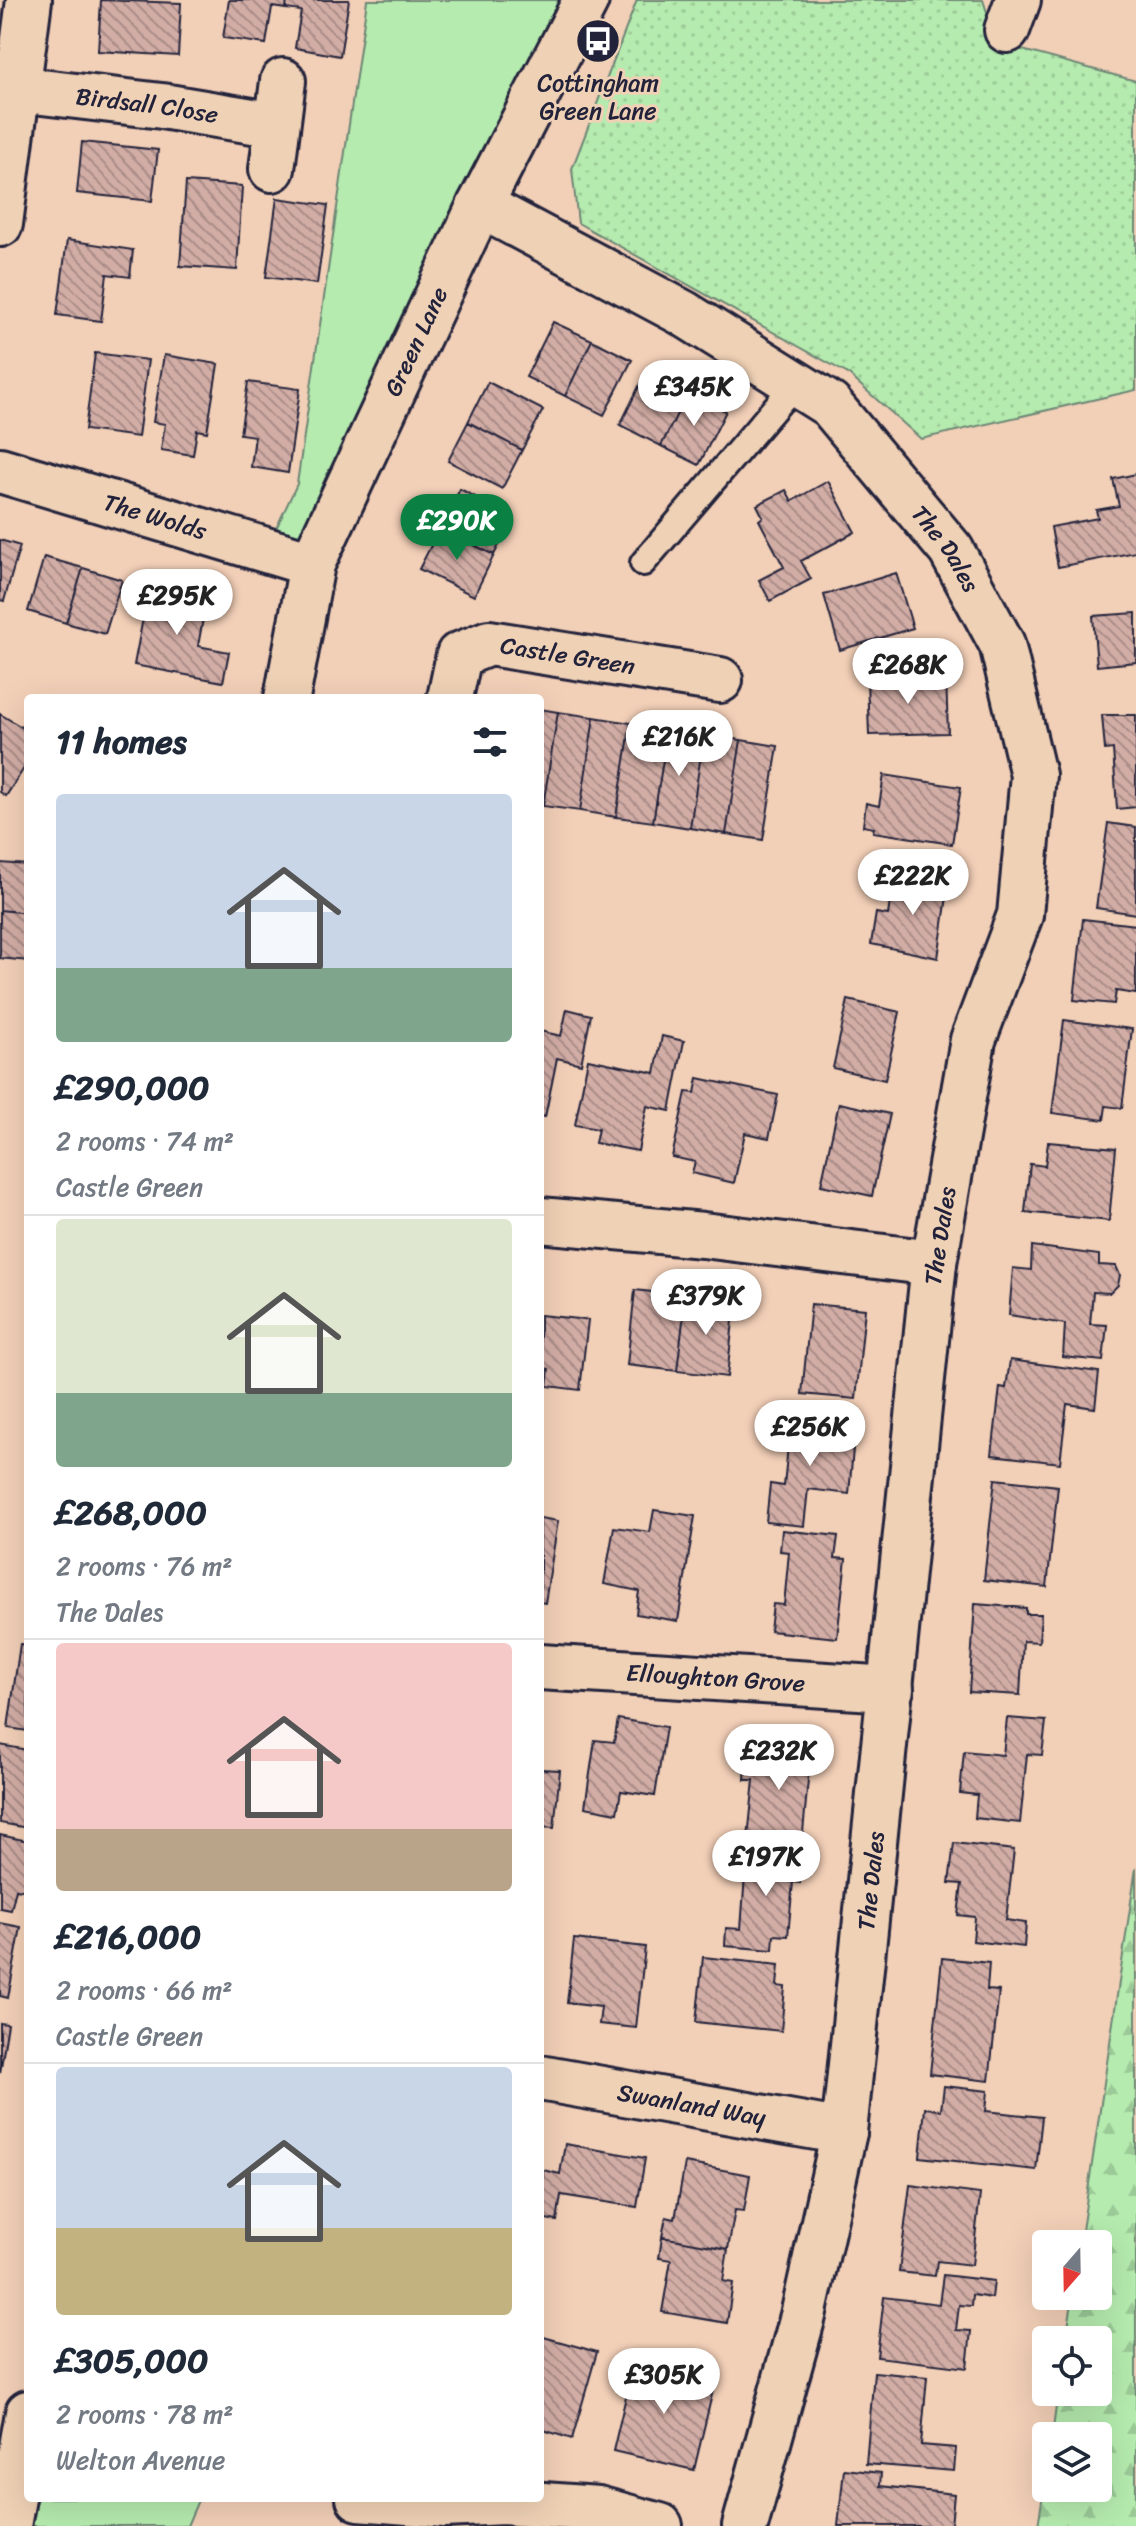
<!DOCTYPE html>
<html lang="en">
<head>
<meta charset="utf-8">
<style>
	body { margin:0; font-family:Sriracha,sans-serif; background:#f6f6f7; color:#1f2937; height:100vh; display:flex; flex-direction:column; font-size:30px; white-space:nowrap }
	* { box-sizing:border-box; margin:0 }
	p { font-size:26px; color:#747a83 }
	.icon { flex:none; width:44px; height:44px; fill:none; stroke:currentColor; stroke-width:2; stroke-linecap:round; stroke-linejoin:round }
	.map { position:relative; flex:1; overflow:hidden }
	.drawer { position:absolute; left:24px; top:694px; width:520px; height:1808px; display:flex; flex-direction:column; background:#fff; border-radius:8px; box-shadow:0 8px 32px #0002 }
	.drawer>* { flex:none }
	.needle { width:52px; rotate:200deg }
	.tools { position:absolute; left:1032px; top:2230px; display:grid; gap:16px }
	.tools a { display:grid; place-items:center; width:80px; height:80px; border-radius:8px; background:#fff; box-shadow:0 8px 32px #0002; font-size:40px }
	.price { position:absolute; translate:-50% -68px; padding:0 18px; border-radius:28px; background:#fff; color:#222; font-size:26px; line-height:52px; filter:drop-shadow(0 2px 4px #0008) }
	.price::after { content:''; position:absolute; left:50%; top:48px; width:24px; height:18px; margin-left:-12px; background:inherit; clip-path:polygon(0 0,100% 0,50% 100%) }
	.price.selected { background:#0b8043; color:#fff }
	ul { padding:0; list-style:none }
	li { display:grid; align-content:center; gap:16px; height:424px; padding:0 32px }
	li+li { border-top:2px solid #e0e1e3 }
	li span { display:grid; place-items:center; height:248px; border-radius:8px; color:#555 }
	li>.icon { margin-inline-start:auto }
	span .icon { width:144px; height:144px; fill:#fffc; stroke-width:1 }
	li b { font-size:34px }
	h2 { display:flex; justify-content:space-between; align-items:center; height:96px; padding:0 32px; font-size:34px }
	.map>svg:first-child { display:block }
	.green { fill:#b5ebae; stroke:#6c8674; stroke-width:2 }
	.forest { fill:url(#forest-firs); stroke:#6c8674; stroke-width:2 }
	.park { fill:url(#park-dots); stroke:#6c8674; stroke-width:2 }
	.building { fill:url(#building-back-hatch); stroke:#22223b; stroke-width:2 }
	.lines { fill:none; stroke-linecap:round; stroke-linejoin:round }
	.service-casing { stroke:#22223b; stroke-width:30 }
	.minor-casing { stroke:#22223b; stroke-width:50 }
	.service { stroke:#efd1b5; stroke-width:24 }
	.minor { stroke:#efd1b5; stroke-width:44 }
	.labels { text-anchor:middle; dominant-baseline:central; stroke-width:6; stroke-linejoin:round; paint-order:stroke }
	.poi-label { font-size:24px; fill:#22223b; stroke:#efd1b5 }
	.street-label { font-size:24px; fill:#22223b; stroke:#efd1b5 }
</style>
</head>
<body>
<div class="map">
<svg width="1136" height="2526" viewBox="0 0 1136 2526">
	<defs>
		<pattern id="forest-firs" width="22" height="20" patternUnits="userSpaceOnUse" patternTransform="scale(2)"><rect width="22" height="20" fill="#b5ebae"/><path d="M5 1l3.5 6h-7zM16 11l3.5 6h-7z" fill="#9bc997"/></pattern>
		<pattern id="park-dots" width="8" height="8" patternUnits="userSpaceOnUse" patternTransform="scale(2)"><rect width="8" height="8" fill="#b5ebae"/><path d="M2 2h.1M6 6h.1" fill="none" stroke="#9bc997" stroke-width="1.8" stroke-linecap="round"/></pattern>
		<pattern id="building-back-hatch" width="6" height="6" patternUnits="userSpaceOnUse" patternTransform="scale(2)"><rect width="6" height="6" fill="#d2ada5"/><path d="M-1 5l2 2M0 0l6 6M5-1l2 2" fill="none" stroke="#aa8c88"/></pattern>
	</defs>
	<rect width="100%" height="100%" fill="#f2cfb7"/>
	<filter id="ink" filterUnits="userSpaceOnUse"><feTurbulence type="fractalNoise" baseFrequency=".0125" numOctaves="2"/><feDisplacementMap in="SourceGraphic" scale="16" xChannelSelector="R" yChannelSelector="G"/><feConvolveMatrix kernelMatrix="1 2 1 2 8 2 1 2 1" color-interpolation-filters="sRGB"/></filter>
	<g filter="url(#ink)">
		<!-- green -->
		<path class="green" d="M367,0H586L312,564L266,550L297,484Z
			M28,2498H199L187,2526H8Z"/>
		<!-- forest -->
		<path class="forest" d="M1136,1868V2526H1038L1046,2475V2488H1098V2436H1052L1058,2392H1098V2340H1066L1073,2296H1098V2244H1080Z"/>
		<!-- park -->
		<path class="park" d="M637,0H983L997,43L1136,81V390L921,439L848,374L578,223L572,169Z"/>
		<!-- building -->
		<path class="building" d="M101,0L181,3L178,56L98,51Z
			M229,0H287L286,9L272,7L266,44L223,38Z
			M287,0H349L340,56L295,48L301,11L286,9Z
			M82,142L158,150L152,201L77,193Z
			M186,182L242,186L237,270L180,266Z
			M277,198L328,205L317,284L266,277Z
			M67,240L133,250L130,277L107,274L101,321L57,315Z
			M553,322L592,340L565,396L526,377Z
			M592,340L632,360L604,415L565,396Z
			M95,353L148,360L138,437L85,430Z
			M164,355L218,364L207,432L197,430L193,455L161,450L165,424L153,422Z
			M646,372L688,392L661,446L620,425Z
			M248,382L300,389L288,473L251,467L255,436L240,434Z
			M488,382L543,410L522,450L468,422Z
			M688,392L726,411L699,465L661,446Z
			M468,422L522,450L502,489L448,461Z
			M1136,474V552L1058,567L1051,527L1098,518L1096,510L1119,506L1113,479Z
			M828,481L855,532L801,561L811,579L770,601L759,580L784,567L759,520L763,517L757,505L786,490L792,501Z
			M460,489L513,517L494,555L440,528Z
			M440,528L494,555L474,596L419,569Z
			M0,540L20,546L4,601L0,600Z
			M44,557L83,568L66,623L28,611Z
			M83,568L122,580L105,634L66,623Z
			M896,573L913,628L840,650L824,595Z
			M149,587L207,597L198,646L229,652L223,682L134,665Z
			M1136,613V662L1097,666L1093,616Z
			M946,676L948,733L869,735L867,678Z
			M540,709L558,712L543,806L540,805Z
			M558,712L594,717L580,811L543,806Z
			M0,714L28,731V762L6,796L0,792Z
			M1102,715H1136V807L1117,809L1113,749L1105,750Z
			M594,717L631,723L616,817L580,811Z
			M631,723L668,729L653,822L616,817Z
			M668,729L704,734L690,828L653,822Z
			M704,734L741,740L726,834L690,828Z
			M741,740L778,746L763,840L726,834Z
			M884,775L961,787L952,844L873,832L874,828L863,826L866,803L879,806Z
			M1108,823L1136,827V914L1096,908Z
			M0,863L28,865V913L0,910Z
			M894,875L949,883L938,958L871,944L876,913L888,915Z
			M0,910L28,913V961L0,958Z
			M1083,919L1136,925V994L1116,991L1114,1004L1074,1000Z
			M848,1000L900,1012L885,1080L833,1068Z
			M567,1009L591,1015L581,1064L557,1058L545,1117L540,1116V1031L561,1036Z
			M1064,1020L1132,1029L1122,1108L1106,1106L1104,1120L1052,1113Z
			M662,1036L684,1041L670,1111L647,1106L638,1151L595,1143L598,1129L575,1125L588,1059L655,1073Z
			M698,1078L778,1095L769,1138L745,1133L734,1183L692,1173L695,1162L672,1157L686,1092L695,1093Z
			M839,1103L890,1114L872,1196L821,1185Z
			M1048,1142L1116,1148L1109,1221L1025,1212L1030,1164L1045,1166Z
			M1032,1246L1099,1255V1265L1116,1266L1120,1275L1118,1285L1110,1293L1093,1292L1090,1324L1107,1325L1103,1361L1063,1357L1065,1324L1009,1315L1013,1268L1031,1270Z
			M635,1290L686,1296L677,1371L627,1365Z
			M686,1296L735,1302L727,1377L677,1371Z
			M811,1304L865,1309L856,1399L802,1394Z
			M540,1315L588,1320L580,1390L547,1386L549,1369L540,1368Z
			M1010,1360L1099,1372L1095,1408L1067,1404L1060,1463L992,1455L1000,1387L1006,1388Z
			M791,1415L843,1420L841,1448L853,1449L849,1494L808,1489L804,1526L766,1522L770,1484L784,1486Z
			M995,1479L1058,1486L1047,1587L984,1580Z
			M654,1510L695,1516L678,1621L636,1614L639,1591L604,1584L614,1527L650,1532Z
			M540,1518L558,1521L545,1603L540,1602Z
			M782,1530L838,1536L835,1558L846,1559L837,1638L770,1631L773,1604L784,1605L789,1552L780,1551Z
			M975,1604L1026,1608V1614H1041L1039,1642L1023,1641L1020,1695L969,1692Z
			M20,1644L28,1645V1731L8,1728Z
			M1007,1718L1046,1721L1042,1755L1027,1754L1020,1823L975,1818L977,1795L960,1793L964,1751L1003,1755Z
			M618,1719L666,1727L655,1796L621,1791L617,1813L585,1807L595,1740L614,1742Z
			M758,1743L811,1748L802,1843L748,1838L754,1780H745L746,1760L756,1761Z
			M0,1745L28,1750V1828L0,1823Z
			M540,1769L560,1770L554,1828L540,1827Z
			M0,1835L28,1841V1891L16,1889L11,1910L0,1908Z
			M954,1843L1014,1850L1006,1920L1026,1923L1024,1947L973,1941L975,1917L958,1915L962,1884L949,1883Z
			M747,1848L802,1852L800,1883L793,1882L788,1936L774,1935L773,1950L725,1946L726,1928L741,1929Z
			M0,1923L21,1927L8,1998L0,1996Z
			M574,1939L645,1947L636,2028L599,2024L601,2007L567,2003Z
			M703,1957L779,1965L777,1986L785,1987L781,2031L696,2022Z
			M942,1958L989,1963L987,1990L999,1991L989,2081L930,2074Z
			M0,2023L8,2024L0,2073Z
			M944,2086L988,2091L986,2111L1042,2117L1036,2170L920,2157L925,2108L941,2110Z
			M565,2144L645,2158L637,2207L561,2195L557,2221L540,2218L543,2170L560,2174Z
			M685,2163L750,2175L744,2211L735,2210L728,2249L662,2237L666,2217L675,2219Z
			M910,2185L980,2194L972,2265L937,2261L935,2276L899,2272Z
			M662,2237L728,2249L723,2281L733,2283L727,2323L662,2312L671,2260L659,2258Z
			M943,2275L994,2281L992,2298L972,2295L971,2306L959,2305L956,2330L971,2331L967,2368L877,2357L884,2297L939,2304Z
			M540,2336L597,2352L572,2439L540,2429Z
			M634,2363L715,2382L694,2470L613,2451Z
			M874,2372L927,2377L921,2445L956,2448L954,2471L866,2464Z
			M844,2469L881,2473L880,2486L954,2494L951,2526H838Z"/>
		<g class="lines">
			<!-- service casing -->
			<g class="service-casing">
				<path id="service" d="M643,563L796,383"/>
			</g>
			<!-- minor casing -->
			<g class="minor-casing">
				<g id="minor">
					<path d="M1007,30L1018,0"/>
					<path id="s1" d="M16,89L162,106L277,125"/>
					<path d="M272,169L283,81"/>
					<path id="s2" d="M480,205L683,313L830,405L951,550L1002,644L1033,775L1020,915L973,1040L934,1263L844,2132L803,2316L745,2526"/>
					<path d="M0,224L29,0"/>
					<path id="s3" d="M0,470L312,564"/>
					<path id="s4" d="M287,698L312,564L480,205L586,0"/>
					<path id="s5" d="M450,698L459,655L489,643L720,680"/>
					<path d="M540,1220L703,1235L934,1263"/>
					<path id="s6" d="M540,1667L891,1689"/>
					<path id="s7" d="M540,2078L844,2132"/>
					<path d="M359,2498L445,2505L503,2502L598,2509L660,2526"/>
					<path d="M8,2526L28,2413"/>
				</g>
			</g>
			<!-- service -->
			<use href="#service" class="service"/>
			<!-- minor -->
			<use href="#minor" class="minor"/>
		</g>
	</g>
	<!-- icons -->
	<defs>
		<g id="bus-disc" transform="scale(2.3)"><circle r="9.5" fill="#22223b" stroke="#efd1b5"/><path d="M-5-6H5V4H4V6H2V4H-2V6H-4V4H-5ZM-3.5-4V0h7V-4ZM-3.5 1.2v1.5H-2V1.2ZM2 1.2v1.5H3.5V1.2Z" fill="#fff"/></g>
	</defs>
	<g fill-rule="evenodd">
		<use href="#bus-disc" x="598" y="41"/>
	</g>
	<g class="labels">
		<!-- poi labels -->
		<g class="poi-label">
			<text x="598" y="83">Cottingham<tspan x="598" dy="28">Green Lane</tspan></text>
		</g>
		<!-- street labels -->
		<g class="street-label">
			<text stroke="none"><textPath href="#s1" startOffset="132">Birdsall Close</textPath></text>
			<text stroke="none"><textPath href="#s4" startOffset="382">Green Lane</textPath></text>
			<text stroke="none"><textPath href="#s3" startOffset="162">The Wolds</textPath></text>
			<text stroke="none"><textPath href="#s2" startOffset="588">The Dales</textPath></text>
			<text stroke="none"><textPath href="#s5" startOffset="156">Castle Green</textPath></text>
			<text transform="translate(940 1236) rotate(-81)">The Dales</text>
			<text stroke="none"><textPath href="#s6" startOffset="176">Elloughton Grove</textPath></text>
			<text transform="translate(871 1881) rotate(-84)">The Dales</text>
			<text stroke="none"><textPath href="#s7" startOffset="154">Swanland Way</textPath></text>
		</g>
	</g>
</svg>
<div class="tools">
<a><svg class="needle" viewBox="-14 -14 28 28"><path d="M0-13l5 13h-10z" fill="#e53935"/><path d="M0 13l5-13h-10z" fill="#747a83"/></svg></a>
<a><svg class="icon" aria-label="locate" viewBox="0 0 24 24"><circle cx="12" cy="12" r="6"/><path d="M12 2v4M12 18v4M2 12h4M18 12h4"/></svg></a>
<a><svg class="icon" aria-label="layers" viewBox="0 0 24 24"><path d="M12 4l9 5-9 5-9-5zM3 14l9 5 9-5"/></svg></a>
</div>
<b class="price" style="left:694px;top:428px">£345K</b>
<b class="price selected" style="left:457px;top:562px">£290K</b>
<b class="price" style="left:177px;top:637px">£295K</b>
<b class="price" style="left:908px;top:706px">£268K</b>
<b class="price" style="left:679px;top:778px">£216K</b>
<b class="price" style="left:913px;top:917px">£222K</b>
<b class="price" style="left:706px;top:1337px">£379K</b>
<b class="price" style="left:810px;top:1468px">£256K</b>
<b class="price" style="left:779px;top:1792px">£232K</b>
<b class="price" style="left:766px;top:1898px">£197K</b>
<b class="price" style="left:664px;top:2416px">£305K</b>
<section class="drawer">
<h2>11 homes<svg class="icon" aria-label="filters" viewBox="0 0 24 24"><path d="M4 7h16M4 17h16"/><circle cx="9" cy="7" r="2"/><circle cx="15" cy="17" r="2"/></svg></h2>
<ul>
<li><span style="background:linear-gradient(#c9d6e8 70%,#7fa58c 0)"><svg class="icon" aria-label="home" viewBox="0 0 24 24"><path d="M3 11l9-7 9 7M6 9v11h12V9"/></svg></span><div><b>£290,000</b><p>2 rooms · 74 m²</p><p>Castle Green</p></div></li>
<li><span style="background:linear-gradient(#dfe7d0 70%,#7fa58c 0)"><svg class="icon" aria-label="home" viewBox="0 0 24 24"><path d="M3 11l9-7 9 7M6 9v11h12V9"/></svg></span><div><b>£268,000</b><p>2 rooms · 76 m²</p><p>The Dales</p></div></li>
<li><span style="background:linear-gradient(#f6c9c9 75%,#b9a48a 0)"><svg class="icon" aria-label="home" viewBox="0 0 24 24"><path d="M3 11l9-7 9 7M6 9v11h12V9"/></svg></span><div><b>£216,000</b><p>2 rooms · 66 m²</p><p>Castle Green</p></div></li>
<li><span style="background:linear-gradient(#c9d6e8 65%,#c2b280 0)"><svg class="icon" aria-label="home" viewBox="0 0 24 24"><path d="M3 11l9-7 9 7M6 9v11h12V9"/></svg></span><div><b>£305,000</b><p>2 rooms · 78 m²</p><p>Welton Avenue</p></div></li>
</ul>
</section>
</div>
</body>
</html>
